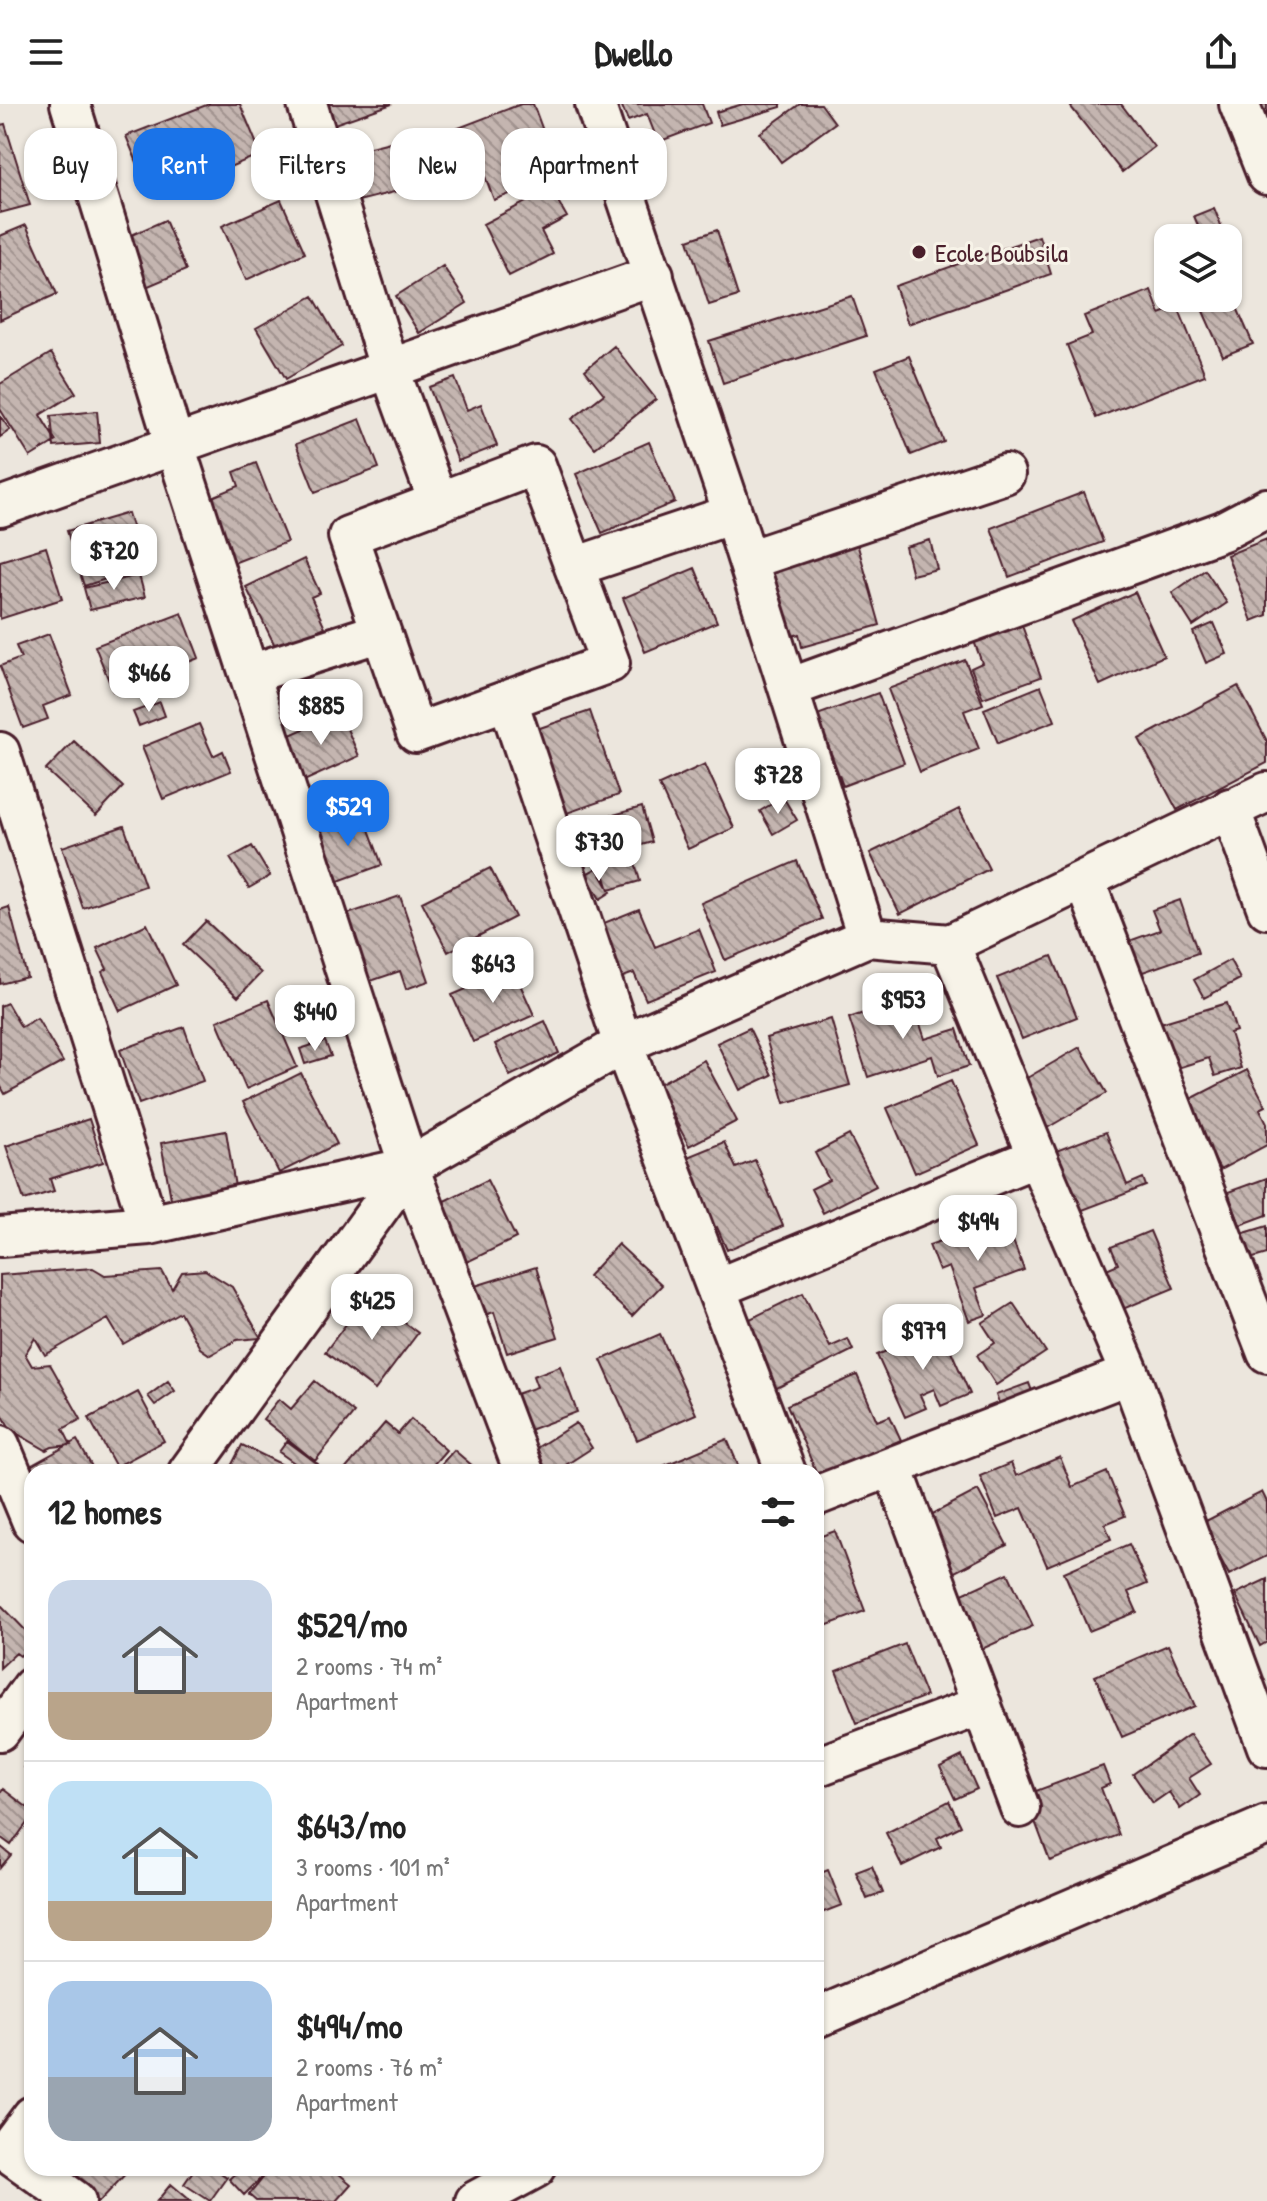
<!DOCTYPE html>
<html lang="en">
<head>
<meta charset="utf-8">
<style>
	body { margin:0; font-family:"Patrick Hand",sans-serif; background:#f2f2f2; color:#222; height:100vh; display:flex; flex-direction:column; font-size:30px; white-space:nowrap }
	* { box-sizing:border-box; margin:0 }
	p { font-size:26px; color:#767676 }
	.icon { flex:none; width:44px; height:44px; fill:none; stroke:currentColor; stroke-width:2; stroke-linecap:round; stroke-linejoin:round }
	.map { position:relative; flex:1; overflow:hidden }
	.side { position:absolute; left:24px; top:1360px; width:800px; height:712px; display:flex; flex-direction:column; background:#fff; border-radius:24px; box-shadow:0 2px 6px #0004 }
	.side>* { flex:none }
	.guide { position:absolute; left:24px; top:24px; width:800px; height:72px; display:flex; gap:16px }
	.controls { position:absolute; left:1154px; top:120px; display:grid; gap:16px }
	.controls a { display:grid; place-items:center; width:88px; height:88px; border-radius:16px; background:#fff; box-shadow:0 2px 6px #0004; font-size:40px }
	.price { position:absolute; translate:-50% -68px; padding:0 18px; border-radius:16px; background:#fff; color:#222; font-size:26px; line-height:52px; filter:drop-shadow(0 2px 4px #0008) }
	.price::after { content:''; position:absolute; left:50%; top:48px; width:24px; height:18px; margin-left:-12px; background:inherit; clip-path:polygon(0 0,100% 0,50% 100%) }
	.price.on { background:#1a73e8; color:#fff }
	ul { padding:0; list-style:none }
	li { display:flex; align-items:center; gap:24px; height:200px; padding:0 24px }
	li+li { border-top:2px solid #e0e0e0 }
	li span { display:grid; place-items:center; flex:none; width:224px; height:160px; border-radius:24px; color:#555 }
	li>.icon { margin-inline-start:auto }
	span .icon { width:96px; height:96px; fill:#fffc; stroke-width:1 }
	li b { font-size:34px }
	h2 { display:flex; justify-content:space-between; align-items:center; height:96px; padding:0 24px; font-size:34px }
	.chip { padding:0 28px; border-radius:24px; background:#fff; box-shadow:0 2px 6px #0004; font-size:28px; line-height:72px }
	.chip.on { background:#1a73e8; color:#fff }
	header { display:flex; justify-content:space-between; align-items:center; height:104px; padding:0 24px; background:#fff; font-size:36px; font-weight:700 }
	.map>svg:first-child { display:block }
	.building { fill:url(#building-back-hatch); stroke:#4a1f2b; stroke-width:2 }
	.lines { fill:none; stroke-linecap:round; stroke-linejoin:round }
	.minor-casing { stroke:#4a1f2b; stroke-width:44 }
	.minor { stroke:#f7f3e8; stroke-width:38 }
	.poi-dot { fill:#4a1f2b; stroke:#f7f3e8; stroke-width:3 }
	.labels { text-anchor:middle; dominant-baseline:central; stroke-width:6; stroke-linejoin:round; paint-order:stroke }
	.poi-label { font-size:26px; fill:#4a1f2b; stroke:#f7f3e8; text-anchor:start }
</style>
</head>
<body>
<header><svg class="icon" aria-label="menu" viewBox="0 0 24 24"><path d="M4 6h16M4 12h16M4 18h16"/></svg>Dwello<svg class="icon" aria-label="share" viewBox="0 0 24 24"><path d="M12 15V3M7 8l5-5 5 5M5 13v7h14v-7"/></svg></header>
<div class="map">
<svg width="1267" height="2097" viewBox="0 0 1267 2097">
	<defs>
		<pattern id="building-back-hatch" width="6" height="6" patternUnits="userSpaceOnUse" patternTransform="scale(2)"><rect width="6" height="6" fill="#c4b5b0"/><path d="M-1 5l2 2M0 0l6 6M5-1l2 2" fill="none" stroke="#a1938f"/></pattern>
	</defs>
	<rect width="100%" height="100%" fill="#ece6dd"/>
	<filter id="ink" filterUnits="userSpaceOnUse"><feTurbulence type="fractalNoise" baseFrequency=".0125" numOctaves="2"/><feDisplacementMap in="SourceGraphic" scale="16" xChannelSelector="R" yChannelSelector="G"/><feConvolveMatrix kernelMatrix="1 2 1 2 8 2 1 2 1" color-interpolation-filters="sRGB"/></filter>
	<g filter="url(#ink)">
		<!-- building -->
		<path class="building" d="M209,0H240L261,50L196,77L185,51L175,55L179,66L146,80L126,32Z
			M315,0H392L323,24Z
			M521,0H533L552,51L529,60L536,80L494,96L481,62L463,69L448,28Z
			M621,0H702L709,19L658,38L647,10L628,17Z
			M743,0H781V3L720,21L716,8Z
			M800,0H821L835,19L781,58L760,29Z
			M1074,0H1121L1154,43L1122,68L1071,3Z
			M1256,0H1267V16L1265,17Z
			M5,20L30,101L0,109V21Z
			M406,34L418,82L358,97L346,49Z
			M551,85L567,113L541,127L553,150L509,172L483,120Z
			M281,96L305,149L246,176L222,122Z
			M1214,104L1225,131L1203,134L1194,112Z
			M165,116L186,166L139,186L118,137Z
			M26,121L57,190L0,216V132Z
			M717,126L738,192L709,201L688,136Z
			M1039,132L1051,170L908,220L895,182Z
			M443,162L467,199L419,229L396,192Z
			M1228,183L1253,240L1223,252L1202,205L1213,201L1210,194H1228Z
			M1151,186L1160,210L1178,203L1205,271L1096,314L1067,241L1092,231L1084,212Z
			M313,192L342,242L286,275L256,224Z
			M852,192L866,232L723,279L709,237Z
			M614,242L656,295L595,344L572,315L604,290L585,266Z
			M51,249L76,289L40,311L56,337L30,353L0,305V280Z
			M909,252L944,338L911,351L876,265Z
			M455,274L467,306L481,300L497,342L458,357L429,283Z
			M97,307L100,339L54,343L51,312Z
			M0,312L10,326L0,333Z
			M360,315L379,364L315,388L296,340Z
			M649,338L675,398L602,429L576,370Z
			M256,359L287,438L231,460L205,396L239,382L234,368Z
			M1084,388L1103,438L1009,473L991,424Z
			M128,409L144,463L84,482L67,427Z
			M1267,435V511L1252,517L1227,451Z
			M930,436L937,465L912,471L905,443Z
			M857,439L880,521L802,543L799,530L777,536L757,466Z
			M46,443L62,495L0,515V457Z
			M304,455L320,489L311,493L325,523L277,546L246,483Z
			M695,464L717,518L645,548L623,494Z
			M1205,466L1227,499L1193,522L1172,489Z
			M139,471L145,493L90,506L84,484Z
			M1135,488L1164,552L1100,581L1071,517Z
			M182,509L199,554L113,587L95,542Z
			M1021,519L1041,573L983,594L971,564L982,559L974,537Z
			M1214,519L1227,550L1206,559L1193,528Z
			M49,530L72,591L43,602L48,615L23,624L0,562L21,554L16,542Z
			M965,556L983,600L964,607L979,645L920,668L888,585Z
			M1041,582L1055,617L998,639L984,605Z
			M1238,582L1267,637V659L1177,706L1139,635Z
			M878,589L904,659L843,682L817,611Z
			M160,598L165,612L139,622L133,608Z
			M590,607L619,691L544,717L528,628Z
			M340,609L359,652L302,678L283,634Z
			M199,620L213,652L223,647L231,667L163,695L142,643Z
			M74,637L123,683L96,712L46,666Z
			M705,660L734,724L688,745L659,681Z
			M783,693L797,716L773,730L760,707Z
			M642,703L652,738L631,744L640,777L609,786L600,756L576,763L564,725Z
			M959,705L989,765L900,810L870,749Z
			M363,709L382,761L333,779L314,727Z
			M124,722L145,782L83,804L62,743Z
			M252,742L270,772L249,784L230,754Z
			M797,757L822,815L725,856L701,799Z
			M490,764L515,813L448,848L422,798Z
			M597,764L611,788L600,795L586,770Z
			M400,792L429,877L406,885L400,867L359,881L336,814Z
			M1180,796L1198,849L1140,869L1129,837L1160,826L1152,806Z
			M9,803L27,873L0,880V806Z
			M639,805L655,843L699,825L716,868L646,896L634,869L615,876L594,823Z
			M206,817L261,869L238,893L183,841Z
			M147,820L176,881L120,907L102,868L107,865L97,844Z
			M1052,852L1077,913L1022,935L997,874Z
			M1230,856L1240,875L1204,894L1194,876Z
			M513,865L534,911L473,938L452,891Z
			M911,893L925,935L957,925L969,962L938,972L932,952L868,973L849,914Z
			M268,896L297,963L246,985L217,917Z
			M7,899L21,923L37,914L63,958L5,990L0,981V902Z
			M1227,899L1236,927L1230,929L1241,964L1215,972L1209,954L1171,966L1157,920Z
			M831,915L850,981L785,999L766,934Z
			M545,917L559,949L510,972L495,940Z
			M184,923L203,977L139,1000L120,946Z
			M749,924L772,971L740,986L717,939Z
			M325,937L331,952L305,960L300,945Z
			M1080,943L1107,989L1042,1027L1015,981Z
			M704,956L737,1017L689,1042L657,981Z
			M1247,966L1266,1002L1260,1005L1267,1019V1041L1220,1066L1185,998Z
			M301,969L337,1040L279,1069L243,998Z
			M951,977L979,1041L915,1069L887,1004Z
			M89,1015L103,1058L50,1075L54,1087L24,1096L6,1042Z
			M226,1027L236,1089L172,1100L161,1039Z
			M1106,1028L1127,1081L1143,1074L1146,1082L1072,1110L1048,1050Z
			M849,1031L876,1082L823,1109L811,1085L829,1076L815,1049Z
			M724,1038L736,1064L755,1056L783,1122L727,1146L717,1123L710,1126L680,1056Z
			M1267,1074V1111L1240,1121L1228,1088Z
			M487,1076L516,1134L463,1160L434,1102Z
			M1006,1118L1024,1166L976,1184L986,1211L969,1217L949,1163L939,1167L929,1141L946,1135L949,1140Z
			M1267,1122V1150L1250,1155L1241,1130Z
			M1150,1127L1174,1184L1113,1209L1097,1169L1118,1160L1111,1143Z
			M618,1140L662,1181L632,1212L588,1172Z
			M536,1163L558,1233L507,1249L494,1208L482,1212L472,1183Z
			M93,1164L105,1171L162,1167L172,1185L182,1168L205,1166L232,1183L261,1234L237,1236L210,1251L200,1244L180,1208L123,1240L108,1215L45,1251L35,1234L25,1250L32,1262L50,1260L81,1315L63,1325L71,1341L52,1343L46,1346L11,1326L0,1307V1171Z
			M803,1189L830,1243L848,1235L853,1246L775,1285L742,1219Z
			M368,1191L418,1229L375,1286L325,1248Z
			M1013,1199L1046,1248L996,1281L977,1251L995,1239L982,1219Z
			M941,1224L970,1290L941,1302L934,1285L920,1291L926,1304L905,1313L877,1251Z
			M660,1230L696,1310L637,1336L601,1256Z
			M560,1262L577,1308L527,1327L513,1291L537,1283L533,1272Z
			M857,1271L877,1317L890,1312L901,1336L818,1372L787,1301Z
			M168,1277L175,1287L155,1301L148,1292Z
			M315,1277L354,1309L315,1357L263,1315L279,1295L291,1305Z
			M1029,1279L1037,1301L1004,1313L996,1291Z
			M138,1288L164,1337L116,1363L89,1314Z
			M411,1315L446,1346L427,1368H343L385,1319L398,1330Z
			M576,1319L592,1344L555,1368H539L527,1350Z
			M727,1335L741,1368H649Z
			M77,1336L95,1368H32V1394L18,1369Z
			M287,1337L318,1360L313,1368H307L279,1348Z
			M242,1341L297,1368H228Z
			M454,1346L475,1364L472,1368H440L437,1365Z
			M1060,1353L1072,1383L1107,1368L1125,1412L1105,1420L1111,1435L1047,1462L1022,1404L997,1414L980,1372L1011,1359L1016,1372Z
			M137,1360L141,1368H121Z
			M978,1386L1007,1441L953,1469L925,1414Z
			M1262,1388L1267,1398V1452L1229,1471L1202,1419Z
			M835,1427L865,1507L820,1524L816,1515V1434Z
			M1129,1440L1147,1480L1128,1488L1137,1508L1089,1527L1064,1468Z
			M1008,1469L1033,1522L982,1545L958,1492Z
			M1267,1475V1538L1260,1542L1235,1490Z
			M0,1500L32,1533V1540L20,1552L16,1549L0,1564Z
			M905,1540L926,1592L857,1619L836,1567Z
			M1168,1541L1195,1602L1122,1633L1095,1572Z
			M1190,1630L1211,1660L1189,1674L1200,1691L1180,1705L1169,1688L1153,1699L1133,1670Z
			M962,1652L977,1685L955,1695L940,1663Z
			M32,1653V1670L24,1663Z
			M1103,1662L1110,1680L1101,1684L1119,1731L1050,1757L1025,1691Z
			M3,1685L32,1707V1712L11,1741L0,1733V1690Z
			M949,1697L961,1722L937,1734L941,1743L902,1762L886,1729Z
			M0,1742L11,1751L0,1764Z
			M872,1762L883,1789L867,1795L856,1768Z
			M828,1766L842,1801L816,1811V1771Z
			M57,2064H131L100,2097H91Z
			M195,2064H213L227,2073L210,2097L184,2080Z
			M241,2064H271L244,2091L229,2075Z
			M271,2064H332L351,2080L336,2097H256L249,2091Z
			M171,2080L191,2097H157Z"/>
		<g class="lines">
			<!-- minor casing -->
			<g class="minor-casing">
				<path id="minor" d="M70,0L175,342L409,1063L524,1368
					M307,0L390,266L438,398
					M595,0L733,410L867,833L950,840L1267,688
					M1239,0L1267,71
					M536,361L610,559L416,629L348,432Z
					M0,403L654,171
					M748,456L1005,370
					M574,463L733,410
					M250,570L381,528
					M789,584L1223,427L1267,404
					M508,597L623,940L786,1368
					M0,648L149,1121
					M1230,704L1267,805
					M1085,777L1267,1249
					M950,840L1037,1053L1130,1270L1267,1643
					M0,1133L149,1121L409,1063
					M717,1184L1037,1053
					M0,1341L32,1418
					M893,1364L1020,1704
					M188,1368L409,1063L623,940L867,833
					M816,1392L1130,1270
					M0,1627L32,1583
					M816,1663L982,1601
					M816,1914L1267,1721
					M32,2012L6,2047L76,2097
					M475,2097L536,2064"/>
			</g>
			<!-- minor -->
			<use href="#minor" class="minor"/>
		</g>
	</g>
	<!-- markers -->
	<circle class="poi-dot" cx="919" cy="148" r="8"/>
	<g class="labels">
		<!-- poi labels -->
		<g class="poi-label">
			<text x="935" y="148">Ecole Boubsila</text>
		</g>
	</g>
</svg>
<div class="controls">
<a><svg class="icon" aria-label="layers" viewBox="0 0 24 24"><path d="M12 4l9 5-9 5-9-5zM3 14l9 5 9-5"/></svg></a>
</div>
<b class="price" style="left:114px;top:488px">$720</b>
<b class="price" style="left:149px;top:610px">$466</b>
<b class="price" style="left:321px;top:643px">$885</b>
<b class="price" style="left:778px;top:712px">$728</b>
<b class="price on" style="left:348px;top:744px">$529</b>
<b class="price" style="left:599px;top:779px">$730</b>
<b class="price" style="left:493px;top:901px">$643</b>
<b class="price" style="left:903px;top:937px">$953</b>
<b class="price" style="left:315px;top:949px">$440</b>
<b class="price" style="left:978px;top:1159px">$494</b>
<b class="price" style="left:372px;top:1238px">$425</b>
<b class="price" style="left:923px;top:1268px">$979</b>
<div class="guide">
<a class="chip">Buy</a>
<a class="chip on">Rent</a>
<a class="chip">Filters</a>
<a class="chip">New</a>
<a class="chip">Apartment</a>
</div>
<section class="side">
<h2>12 homes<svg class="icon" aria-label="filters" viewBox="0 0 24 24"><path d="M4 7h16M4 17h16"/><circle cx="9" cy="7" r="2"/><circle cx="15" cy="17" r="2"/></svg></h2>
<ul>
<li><span style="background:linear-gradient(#c9d6e8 70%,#b9a48a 0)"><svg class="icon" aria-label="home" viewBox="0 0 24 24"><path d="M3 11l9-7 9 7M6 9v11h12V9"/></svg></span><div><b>$529/mo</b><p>2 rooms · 74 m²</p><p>Apartment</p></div></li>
<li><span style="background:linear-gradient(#bfe0f5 75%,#b9a48a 0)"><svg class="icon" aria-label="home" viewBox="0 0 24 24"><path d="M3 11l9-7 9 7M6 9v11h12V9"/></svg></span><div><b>$643/mo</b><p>3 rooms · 101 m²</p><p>Apartment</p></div></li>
<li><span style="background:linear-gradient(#a9c7e8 60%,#9aa5b1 0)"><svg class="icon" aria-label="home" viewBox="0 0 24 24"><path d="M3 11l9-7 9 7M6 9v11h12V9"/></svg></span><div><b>$494/mo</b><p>2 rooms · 76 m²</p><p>Apartment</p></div></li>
</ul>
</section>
</div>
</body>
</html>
